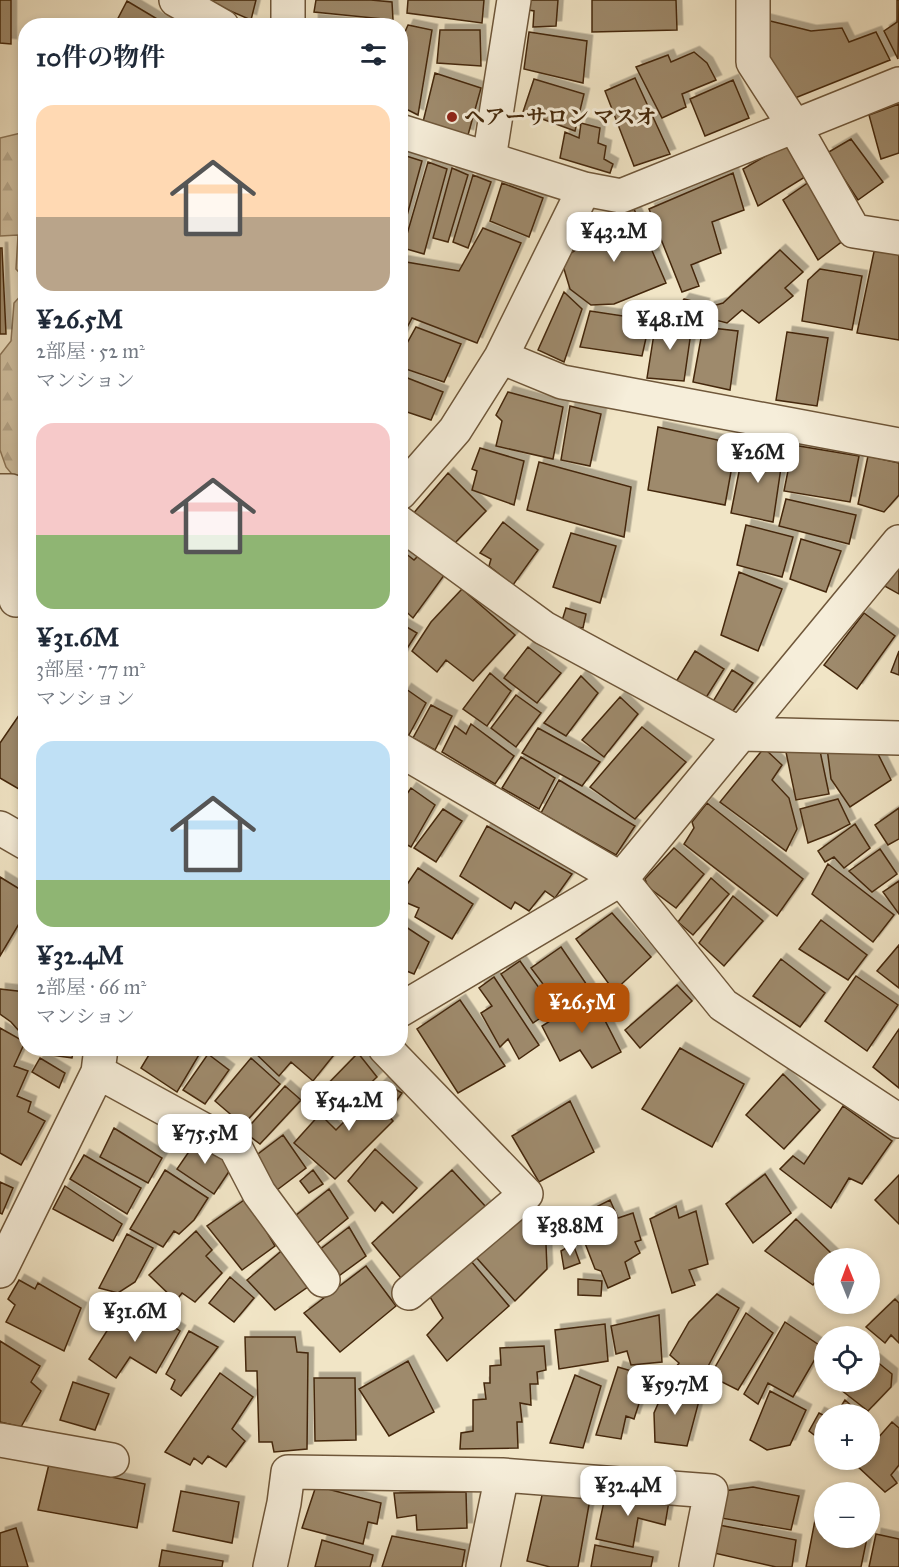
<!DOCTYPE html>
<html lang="ja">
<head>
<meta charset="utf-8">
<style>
	body { margin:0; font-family:"IM FELL Great Primer","Noto Serif JP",serif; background:#f6f6f7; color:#1f2937; height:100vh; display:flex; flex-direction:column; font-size:22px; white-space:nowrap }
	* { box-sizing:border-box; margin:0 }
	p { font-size:20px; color:#747a83 }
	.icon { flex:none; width:33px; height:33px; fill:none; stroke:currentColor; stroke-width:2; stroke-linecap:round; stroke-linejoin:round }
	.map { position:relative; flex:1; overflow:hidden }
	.drawer { position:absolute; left:18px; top:18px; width:390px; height:1038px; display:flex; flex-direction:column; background:#fff; border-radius:24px; box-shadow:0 3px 9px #0003 }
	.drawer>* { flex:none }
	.needle { width:39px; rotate:359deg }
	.fabs { position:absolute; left:814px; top:1248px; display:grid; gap:12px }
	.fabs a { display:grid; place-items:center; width:66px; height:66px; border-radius:50%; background:#fff; box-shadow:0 3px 9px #0003; font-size:30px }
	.price { position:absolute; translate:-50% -51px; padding:0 14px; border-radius:12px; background:#fff; color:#222; font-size:20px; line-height:39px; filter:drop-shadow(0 2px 3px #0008) }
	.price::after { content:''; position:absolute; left:50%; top:36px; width:18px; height:14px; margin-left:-9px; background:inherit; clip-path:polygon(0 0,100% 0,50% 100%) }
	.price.current { background:#b45309; color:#fff }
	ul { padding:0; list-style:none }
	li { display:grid; align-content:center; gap:12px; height:318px; padding:0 18px }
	li span { display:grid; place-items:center; height:186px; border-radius:18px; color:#555 }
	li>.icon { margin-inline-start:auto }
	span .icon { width:108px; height:108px; fill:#fffc; stroke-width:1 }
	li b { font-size:26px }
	h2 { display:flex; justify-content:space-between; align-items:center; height:72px; padding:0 18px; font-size:26px }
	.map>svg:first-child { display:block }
	.forest { fill:url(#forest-firs); stroke:#8c7658; stroke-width:1.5 }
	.building { fill:#9e8a6c; stroke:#44280b; stroke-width:1.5; filter:url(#shadow) }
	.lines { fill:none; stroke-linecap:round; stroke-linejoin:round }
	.minor-casing { stroke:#6f573a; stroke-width:36 }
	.minor { stroke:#f6eeda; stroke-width:33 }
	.poi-dot { fill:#8f2418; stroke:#f6eeda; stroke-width:2 }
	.labels { text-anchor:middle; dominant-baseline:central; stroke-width:6; stroke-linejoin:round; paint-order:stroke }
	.poi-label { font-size:21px; font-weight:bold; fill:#44280b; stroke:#f6eeda; text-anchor:start }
</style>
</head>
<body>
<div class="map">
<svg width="899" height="1567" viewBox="0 0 899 1567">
	<defs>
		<pattern id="forest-firs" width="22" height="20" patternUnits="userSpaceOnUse" patternTransform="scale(1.5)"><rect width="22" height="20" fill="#d4c5a6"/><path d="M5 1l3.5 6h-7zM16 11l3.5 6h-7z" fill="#b7a98e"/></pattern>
		<filter id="shadow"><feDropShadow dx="5.5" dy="-5.5" stdDeviation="0" flood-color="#0004"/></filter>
	</defs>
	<rect width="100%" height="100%" fill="#f1e5c6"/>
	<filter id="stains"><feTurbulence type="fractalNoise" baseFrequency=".00333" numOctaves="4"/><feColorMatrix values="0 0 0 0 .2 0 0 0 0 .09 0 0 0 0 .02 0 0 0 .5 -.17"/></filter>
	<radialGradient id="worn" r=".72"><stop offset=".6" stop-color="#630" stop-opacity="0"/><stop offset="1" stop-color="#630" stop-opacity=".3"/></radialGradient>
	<!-- forest -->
	<path class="forest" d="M25,132H26L25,279L16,269L18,235L0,236V138Z
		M25,291L21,438L25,445V499L24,489L6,467L0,450V355L11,341L14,303Z"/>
	<!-- building -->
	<path class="building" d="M0,0H11V44L0,43Z
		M205,0H256L251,20Z
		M316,0H371L392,2L393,20L314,12Z
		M408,0H484L482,23L407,13Z
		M524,0H558L556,26L533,27L534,11L522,9Z
		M592,0H676L677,30L592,32Z
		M897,0H899L898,59L884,31L897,22Z
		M127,1L169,26H114Z
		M758,18L811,31L842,28L849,42L876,32L890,60L785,102L757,41Z
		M313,20L376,26H313Z
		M408,25L432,30L418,115L400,106V43Z
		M440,30H480L481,66L437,63Z
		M529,32L587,41L583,83L524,69Z
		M694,52L707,63L716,80L682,94L686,107L662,118L636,67L668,55L671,62Z
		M435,73L481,88L468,135L423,122Z
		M635,78L670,154L634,166L605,91Z
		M534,79L584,94L575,131L523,112Z
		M733,80L749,118L705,136L690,99Z
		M899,104V153L881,159L869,115Z
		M581,123L600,128L598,143L606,146L604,159L613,164L610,173L560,158L565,132L579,138Z
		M851,139L883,182L858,200L827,153Z
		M788,143L805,177L758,206L743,169Z
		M400,154L422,161L400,241Z
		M428,162L447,169L424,254L403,248Z
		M452,168L468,175L448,242L433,238Z
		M733,173L744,210L712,222L721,253L691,265L699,286L682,292L649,209Z
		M473,175L491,182L468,248L453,242Z
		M809,182L844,240L818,260L783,200Z
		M502,183L543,198L529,237L490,221Z
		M634,209L666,283L614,304L591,305L570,289L561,259L594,239L589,226Z
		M483,228L521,243L477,343L412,318L400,341V261L459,271Z
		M875,247L899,250V340L857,333Z
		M0,248H2L6,334H0Z
		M780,250L803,272L785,288L793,296L759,323L742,310L727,323L707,318L709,307L723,303Z
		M820,269L862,276L852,330L802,321L808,280Z
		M564,292L582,309L564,362L538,350Z
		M684,299L704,304L700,320L672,316Z
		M590,311L650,320L642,356L580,347Z
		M656,321L692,325L684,381L647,378Z
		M416,327L461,344L444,382L400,367V356Z
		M703,327L738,331L730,390L693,382Z
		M787,332L828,338L817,406L776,400Z
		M400,375L443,392L431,420L401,410L402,397L400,396Z
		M508,392L563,407L553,459L496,446L502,421L496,415Z
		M570,406L601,414L590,466L561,460Z
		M658,427L736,444L725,505L648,490Z
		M793,445L859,456L850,502L784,491Z
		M744,446L783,454L773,522L731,513Z
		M480,448L524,461L514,505L472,490L477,471L472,469Z
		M868,456L899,463V495L884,512L858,504Z
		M539,462L631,487L624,537L527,510Z
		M448,473L486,511L452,546L412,515Z
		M786,499L856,515L849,544L779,526Z
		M503,522L538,550L513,585L489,566L491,559L480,553Z
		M746,525L793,537L782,577L737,565Z
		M571,533L616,546L600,603L553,587Z
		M801,539L841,551L826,592L790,579Z
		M400,549L414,560L419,555L445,574L413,618L400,606Z
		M899,562V594L881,584Z
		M739,572L782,589L758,651L721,635Z
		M462,589L515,635L473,681L446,660L437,672L412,651L431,622Z
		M566,608L586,614L583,628L561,624Z
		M864,613L895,636L857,689L824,665Z
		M400,623L417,633L401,658H400Z
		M528,647L561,673L537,703L504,678Z
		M695,651L724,669L702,704L674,685Z
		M899,651V675L891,672Z
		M732,670L753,683L730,715L709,708Z
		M490,673L511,691L487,726L463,709Z
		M581,676L598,693L566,736L544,723Z
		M406,689L426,703L409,735L400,729V699Z
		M516,695L541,713L516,747L491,728Z
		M620,697L638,714L604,757L582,740Z
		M431,705L452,716L435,750L413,738Z
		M24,708L26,709V789L24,792L0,778V743Z
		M471,724L514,756L495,784L442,752L455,726L466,734Z
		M642,727L686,762L635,819L590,787Z
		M538,728L600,762L582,786L522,753Z
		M846,745L847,753L874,746L891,780L850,807L831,779L827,748Z
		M819,746L829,794L796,800L786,752Z
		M764,748L782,765L772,780L789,798L797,829L786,851L720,802Z
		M521,757L555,778L539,809L502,788Z
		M559,780L635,826L616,855L541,813Z
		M411,788L435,805L411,847L400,841V804Z
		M838,799L850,824L831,834L808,843L800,809Z
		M707,803L803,879L777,916L684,844L694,828L692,822Z
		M899,808V839L888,845L875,825Z
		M443,809L462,821L436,862L414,848Z
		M855,824L870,848L844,868L834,857L825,862L818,851Z
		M487,826L572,874L555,898L545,891L529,911L515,902L511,909L460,876Z
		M674,848L704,874L676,908L648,887L645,879Z
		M880,849L897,874L872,892L849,871Z
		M828,864L894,915L873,942L812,894Z
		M418,868L473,904L452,939L415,917L419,908L400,900V895Z
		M0,877L26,893V912L0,956Z
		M711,878L729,894L693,935L678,922Z
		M899,881V914L883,892Z
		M733,896L763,921L724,966L699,943Z
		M612,913L651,957L614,991L576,939Z
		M821,920L867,955L848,980L799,949Z
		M400,923L429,942L414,974L404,970L400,979Z
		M899,945V988L877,971Z
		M561,947L589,988L560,1007L531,968Z
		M781,959L825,993L800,1027L753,996Z
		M520,961L554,1009L533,1023L501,974Z
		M856,976L898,1005L867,1051L825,1021Z
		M494,977L539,1045L519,1059L508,1039L500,1047L481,1013L492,1006L479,988Z
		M677,985L692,1001L640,1048L625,1030Z
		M0,989L26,992V1034L20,1032L11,1022L0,1014Z
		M592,995L621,1052L592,1068L580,1050L560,1061L542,1026Z
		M460,1000L505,1066L458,1093L417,1029Z
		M0,1028L25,1042L14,1066L28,1071L17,1096L31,1102L28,1112L45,1121L21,1165L0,1153Z
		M899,1029V1088L873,1067Z
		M38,1048H74L72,1058L37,1053Z
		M153,1048H203L177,1092L141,1068Z
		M257,1048H334L337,1051L313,1081L291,1062L279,1076L254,1052Z
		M680,1048L744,1084L712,1147L642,1109Z
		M358,1053L377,1077L333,1118L315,1097Z
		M208,1054L229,1070L205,1104L183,1090Z
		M40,1058L65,1073L59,1088L32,1072Z
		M251,1058L280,1084L243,1125L215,1101Z
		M783,1074L820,1110L784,1149L746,1115Z
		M383,1082L402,1093L387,1114L393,1121L335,1179L294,1143L320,1114L336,1130Z
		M285,1086L301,1100L260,1144L244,1132Z
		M570,1101L594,1152L539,1182L512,1136Z
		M843,1106L892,1141L862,1184L849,1178L831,1208L780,1169L793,1156L804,1164Z
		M114,1128L162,1158L148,1183L100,1157Z
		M201,1134L232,1167L214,1194L177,1169Z
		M283,1135L306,1168L277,1190L254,1157Z
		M375,1149L417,1188L393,1213L382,1202L375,1211L348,1181Z
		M84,1155L141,1188L127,1214L70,1179Z
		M165,1170L208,1198L194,1220L179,1234L174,1231L163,1247L130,1229Z
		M313,1170L323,1184L309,1193L300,1181Z
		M452,1170L486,1207L401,1278L372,1243Z
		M765,1174L791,1213L753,1243L726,1204Z
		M899,1175V1224L875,1200Z
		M0,1182L13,1188L2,1214L0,1213Z
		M65,1186L122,1224L113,1241L53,1209Z
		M329,1189L348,1218L309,1250L290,1220Z
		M247,1198L275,1246L242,1270L207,1226Z
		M610,1200L618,1218L633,1213L641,1240L635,1242L640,1253L625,1262L630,1278L608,1288L601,1271L595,1269L583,1238L574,1236L568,1221Z
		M676,1206L679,1218L696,1211L708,1264L689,1270L695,1285L672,1293L650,1219Z
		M526,1216L546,1244L547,1269L515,1301L475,1256Z
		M796,1219L835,1257L825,1258V1269L813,1285L765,1251Z
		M349,1227L366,1256L332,1281L314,1254Z
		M196,1231L212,1250L206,1256L222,1273L195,1302L182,1293L176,1301L149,1275Z
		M127,1234L153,1248L135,1282L118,1293L99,1288Z
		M573,1244L580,1263L564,1269L561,1251Z
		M286,1247L312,1284L275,1310L247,1280Z
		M471,1261L509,1306L447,1361L427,1335L443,1318L430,1297Z
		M366,1266L396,1306L340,1352L304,1313Z
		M230,1277L254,1298L234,1322L209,1303Z
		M578,1279L602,1281L601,1296L578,1295Z
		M19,1280L35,1289L38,1283L81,1308L64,1351L6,1322L15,1305L8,1299Z
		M717,1294L739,1308L697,1387L671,1374L679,1363L670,1355L689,1322Z
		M895,1299L899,1303V1343L891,1335L885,1343L866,1327Z
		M143,1306L180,1331L156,1373L130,1357L116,1378L89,1359L117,1315L133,1324Z
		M746,1313L773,1333L738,1390L710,1376Z
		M659,1315L662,1362L631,1365L627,1351L616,1354L611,1326Z
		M785,1322L822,1347L793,1397L768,1383L758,1404L744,1394Z
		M605,1324L608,1361L559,1369L555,1330Z
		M189,1331L218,1347L181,1396L171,1389L175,1380L166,1374Z
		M245,1337H295L297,1352L308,1353L307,1449L274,1452L272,1442H259L257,1371H246Z
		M0,1341L40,1366L31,1382L41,1391L21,1427L0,1422Z
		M544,1346L546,1370L537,1372L538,1384H530L531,1405L520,1403L522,1422H517L518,1448L460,1449L461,1433L473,1431V1400L486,1399L484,1383H490V1366L501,1365L500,1348Z
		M870,1356L892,1374L891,1387L868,1411L841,1390L848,1382H870Z
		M408,1361L434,1412L389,1436L359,1389Z
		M618,1367L648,1376L634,1419L626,1416L621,1439L596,1435Z
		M220,1373L253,1397L232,1429L245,1441L226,1467L208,1456L202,1464L194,1458L190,1465L165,1452Z
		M575,1375L601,1386L583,1448L550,1443Z
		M314,1378H355L356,1440L315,1441Z
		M668,1381L700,1397L687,1446L655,1442L654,1413Z
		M73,1382L109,1394L95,1430L60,1420Z
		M770,1391L806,1410L790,1445L767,1450L750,1440Z
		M845,1400L861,1414H836Z
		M819,1413L825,1416V1443L809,1431Z
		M892,1422L899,1428V1465L891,1475L897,1483L885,1492L855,1464L860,1460H870V1447Z
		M49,1464L145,1484L137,1528L38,1510Z
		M316,1486L381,1503L377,1524L368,1522L363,1544L302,1528Z
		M753,1487L799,1496L791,1530L721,1518L724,1491Z
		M181,1491L239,1502L232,1543L173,1531Z
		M543,1491L590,1499L578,1567H550L527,1561Z
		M466,1492L467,1528L417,1530L416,1515L397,1518L394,1493Z
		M606,1492L669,1501L665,1525L638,1518L633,1547L596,1539Z
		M816,1515L825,1517V1538H867L861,1567H806Z
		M719,1525L796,1540L792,1567H776L714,1553Z
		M16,1528L28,1567H0V1533Z
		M876,1534L899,1539V1567H869Z
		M392,1536L465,1550L462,1567H382Z
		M322,1540L373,1555L370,1567H315Z
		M595,1545L653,1557L651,1567H591Z
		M162,1550L223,1561L222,1567H159Z"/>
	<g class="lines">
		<!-- minor casing -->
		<g class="minor-casing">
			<path id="minor" d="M176,0L222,26
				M753,0V62L795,127L854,231L899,238
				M288,26V0
				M400,131L584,189L621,196L899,84
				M489,159L514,0
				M501,357L562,382L899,445
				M0,491H11L16,600
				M400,493L455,430L501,357L584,189
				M400,523L544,628L740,734L899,738
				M400,750L621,879L723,1005L899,1121
				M0,828L26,843
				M400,1010L621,879L899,542
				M385,1048L526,1194L409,1293
				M98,1072L235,1147L259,1193L323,1280
				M0,1271L98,1072L101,1048
				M0,1440L112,1460
				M270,1567L284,1503L288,1472L502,1475L711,1491L696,1567
				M483,1567L502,1475"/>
		</g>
		<!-- minor -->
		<use href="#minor" class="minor"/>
	</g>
	<!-- markers -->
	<circle class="poi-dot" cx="452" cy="117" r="6"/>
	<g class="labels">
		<!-- poi labels -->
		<g class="poi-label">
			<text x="464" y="117">ヘアーサロン マスオ</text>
		</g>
	</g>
	<rect width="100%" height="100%" filter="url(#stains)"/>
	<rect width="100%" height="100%" fill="url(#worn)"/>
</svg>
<div class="fabs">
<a><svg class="needle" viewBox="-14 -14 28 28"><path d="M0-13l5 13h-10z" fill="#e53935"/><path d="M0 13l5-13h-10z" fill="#747a83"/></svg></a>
<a><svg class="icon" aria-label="locate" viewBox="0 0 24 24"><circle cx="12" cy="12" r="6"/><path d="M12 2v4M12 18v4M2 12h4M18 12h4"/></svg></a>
<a>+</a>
<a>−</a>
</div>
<b class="price" style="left:614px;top:263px">¥43.2M</b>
<b class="price" style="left:670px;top:351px">¥48.1M</b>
<b class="price" style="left:758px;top:484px">¥26M</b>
<b class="price current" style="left:582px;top:1034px">¥26.5M</b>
<b class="price" style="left:349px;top:1132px">¥54.2M</b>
<b class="price" style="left:205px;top:1165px">¥75.5M</b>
<b class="price" style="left:570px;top:1257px">¥38.8M</b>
<b class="price" style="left:135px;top:1343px">¥31.6M</b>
<b class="price" style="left:675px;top:1416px">¥59.7M</b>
<b class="price" style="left:628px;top:1517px">¥32.4M</b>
<section class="drawer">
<h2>10件の物件<svg class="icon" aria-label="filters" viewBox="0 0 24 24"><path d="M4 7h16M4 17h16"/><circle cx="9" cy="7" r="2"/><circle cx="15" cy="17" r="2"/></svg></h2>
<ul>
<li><span style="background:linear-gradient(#ffd9b3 60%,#b9a48a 0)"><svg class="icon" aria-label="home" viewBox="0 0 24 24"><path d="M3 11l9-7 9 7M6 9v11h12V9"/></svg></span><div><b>¥26.5M</b><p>2部屋 · 52 m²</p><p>マンション</p></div></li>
<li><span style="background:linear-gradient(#f6c9c9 60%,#8fb573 0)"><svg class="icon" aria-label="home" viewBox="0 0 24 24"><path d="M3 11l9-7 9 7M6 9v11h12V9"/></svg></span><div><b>¥31.6M</b><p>3部屋 · 77 m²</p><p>マンション</p></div></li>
<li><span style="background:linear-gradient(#bfe0f5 75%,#8fb573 0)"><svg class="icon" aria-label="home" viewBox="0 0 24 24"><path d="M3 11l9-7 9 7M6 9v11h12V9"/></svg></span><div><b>¥32.4M</b><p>2部屋 · 66 m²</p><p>マンション</p></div></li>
</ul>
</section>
</div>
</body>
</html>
